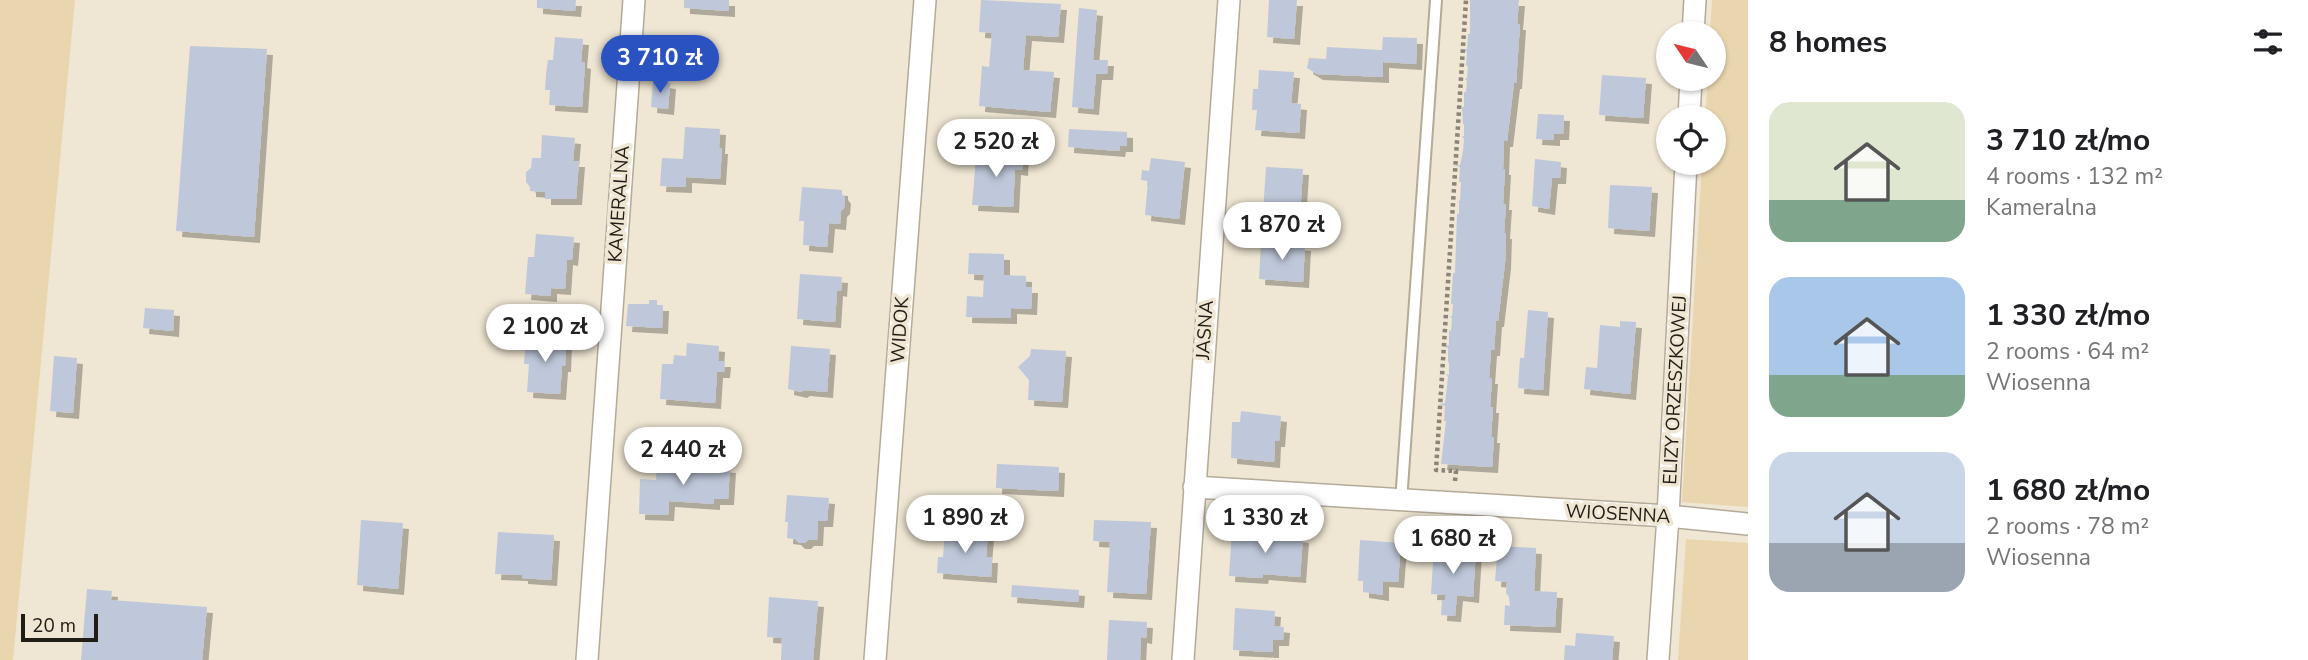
<!DOCTYPE html>
<html lang="en">
<head>
<meta charset="utf-8">
<style>
	body { margin:0; font-family:"Nunito Sans",sans-serif; background:#f6f6f6; color:#202124; height:100vh; display:flex; flex-direction:column; font-size:26px; white-space:nowrap }
	* { box-sizing:border-box; margin:0 }
	p { font-size:23px; color:#757577 }
	.icon { flex:none; width:38px; height:38px; fill:none; stroke:currentColor; stroke-width:2; stroke-linecap:round; stroke-linejoin:round }
	.map { position:relative; flex:1; overflow:hidden }
	.drawer { display:flex; flex-direction:column; background:#fff; width:560px }
	.drawer>* { flex:none }
	.needle { width:46px; rotate:305deg }
	.controls { position:absolute; left:1656px; top:21px; display:grid; gap:14px }
	.controls a { display:grid; place-items:center; width:70px; height:70px; border-radius:50%; background:#fff; box-shadow:0 2px 5px #0004; font-size:35px }
	.scale { position:absolute; left:21px; bottom:18px; width:77px; box-sizing:border-box; padding-left:7px; border:4px solid #201d16; border-top:0; font-size:19px; line-height:24px; white-space:nowrap; color:#201d16; -webkit-text-stroke:5px #efe6d3; paint-order:stroke }
	.price { position:absolute; translate:-50% -60px; padding:0 16px; border-radius:24px; background:#fff; color:#222; font-size:23px; line-height:46px; filter:drop-shadow(0 2px 4px #0008) }
	.price::after { content:''; position:absolute; left:50%; top:42px; width:21px; height:16px; margin-left:-10px; background:inherit; clip-path:polygon(0 0,100% 0,50% 100%) }
	.price.on { background:#2a52c1; color:#fff }
	ul { padding:0; list-style:none }
	li { display:flex; align-items:center; gap:21px; height:175px; padding:0 21px }
	li span { display:grid; place-items:center; flex:none; width:196px; height:140px; border-radius:21px; color:#555 }
	li>.icon { margin-inline-start:auto }
	span .icon { width:84px; height:84px; fill:#fffc; stroke-width:1 }
	li b { font-size:30px }
	h2 { display:flex; justify-content:space-between; align-items:center; height:84px; padding:0 21px; font-size:30px }
	main { display:flex; flex:1; min-height:0 }
	.map>svg:first-child { display:block }
	.green { fill:#e9d6af }
	.building { fill:#bfc8da; filter:url(#shadow) }
	.lines { fill:none; stroke-linecap:round; stroke-linejoin:round }
	.lane-casing { stroke:#b3aa98; stroke-width:14 }
	.street-casing { stroke:#b3aa98; stroke-width:24 }
	.path { stroke:#8b8477; stroke-width:4.5; stroke-dasharray:3.5 3.5; stroke-linecap:butt }
	.lane { stroke:#fff; stroke-width:10 }
	.street { stroke:#fff; stroke-width:21 }
	.labels { text-anchor:middle; dominant-baseline:central; stroke-width:7; stroke-linejoin:round; paint-order:stroke }
	.street-label { font-size:19px; fill:#201d16; stroke:#efe6d3 }
</style>
</head>
<body>
<main>
<div class="map">
<svg width="1748" height="660" viewBox="0 0 1748 660">
	<defs>
		<filter id="shadow"><feDropShadow dx="6" dy="6" stdDeviation="0" flood-color="#0004"/></filter>
	</defs>
	<rect width="100%" height="100%" fill="#efe6d3"/>
	<!-- green -->
	<path class="green" d="M0,0H75L13,660H0Z
		M1712,0H1748V507L1682,502L1702,163H1713V117H1705L1708,79H1713V33H1710Z
		M1686,539L1748,543V660H1678Z"/>
	<!-- building -->
	<path class="building" d="M537,0H576L575,11L537,8Z
		M684,0H729V11L684,8Z
		M981,0L1061,4L1058,37L1026,35L1023,70L1054,72L1050,112L979,106L982,66L989,67L992,33L979,32Z
		M1269,0H1297L1294,39L1267,37Z
		M1470,0H1519L1517,24H1520L1516,83H1514L1507,141H1504L1503,169H1505L1503,204H1506L1504,233H1506L1505,263L1498,321H1496L1494,350H1491L1489,378H1492L1490,407H1493L1491,437H1494L1492,467L1441,464L1446,421H1444L1445,406L1439,404L1445,403L1448,377L1446,374L1449,375V363L1448,362V348L1442,346L1449,345V330L1451,331L1452,319L1450,316H1452L1453,304H1451L1453,273H1455L1457,214H1459V202L1457,203L1460,200L1461,182H1459L1460,167L1453,165H1460L1463,151L1464,139L1462,136H1464V125L1463,124L1462,107H1464V92H1466L1467,81L1465,79L1467,78L1468,66H1466L1467,52L1461,50L1467,49L1468,34H1470Z
		M1079,8L1097,10L1093,60H1108L1107,74H1096L1093,109L1072,107Z
		M555,37L583,39L581,62L585,63L582,107L549,105L550,90H545L546,74L548,60H553Z
		M1383,37L1417,38L1416,64L1383,62V77L1317,74L1307,68L1309,58L1326,59L1327,47L1382,50Z
		M190,46L267,49L254,237L176,231Z
		M1259,70L1294,72L1291,103L1301,104L1299,133L1255,130L1257,110H1252L1253,89H1258Z
		M1602,75L1646,78L1643,118L1599,115Z
		M653,81L670,83L668,109L651,107Z
		M1538,114L1564,115L1563,134H1554V140L1536,139Z
		M685,127L720,129L719,148H722L720,179L686,177V187L660,186L662,158L683,159Z
		M1069,129L1127,132V146H1120L1119,151L1068,147Z
		M542,135L575,138L573,161H579L576,199H545V192L530,191V187L526,182V172L531,168L532,158H541Z
		M997,151L1023,152L1022,170L1015,169L1013,207L972,205L976,158L996,159Z
		M1151,158L1185,162L1179,219L1145,215L1148,181L1141,180L1142,170L1149,171Z
		M1535,159L1561,162L1560,178H1552L1549,209L1532,206Z
		M1266,167L1303,169L1300,215L1263,212Z
		M1610,185L1652,187L1649,231L1608,228Z
		M802,187L842,190V194L845,198L844,208L841,211L840,224L829,223L827,247L803,245L804,221H799Z
		M536,234L574,237L572,260L567,259L565,289L551,288V296L525,294L528,257H534Z
		M1261,242L1305,245L1303,282L1259,279Z
		M969,253L1004,254V275L1026,276V287H1032L1031,309L1011,308V318L966,317L967,296L983,297L984,275L968,274Z
		M800,274L842,277L841,291L837,290L835,322L797,319Z
		M649,300H657V305H663L662,328L626,326L628,304H649Z
		M145,308L174,310L173,331L143,328Z
		M1528,310L1548,312L1543,390L1518,388L1520,358H1524Z
		M1620,321L1636,322L1630,394L1584,389L1586,367L1597,368L1600,325L1620,327Z
		M526,337L566,340L565,366H562L560,394L527,392L529,364H524Z
		M687,343L719,346L718,361H725L724,372H717L715,403L660,399L662,364H673L674,355L686,356Z
		M791,346L830,349L827,392L804,390L801,392L788,389Z
		M1031,349L1066,351L1062,402L1028,400L1029,380L1018,367L1030,356Z
		M54,356L77,358L73,413L50,411Z
		M1241,411L1281,416L1279,441H1275L1274,462L1231,458L1232,422H1240Z
		M657,463L730,467L728,499H714V504L669,501L668,515L639,514L640,479L656,480Z
		M997,464L1059,467L1058,491L996,488Z
		M787,495L829,498L827,521H818L817,540H808L805,543H799L795,539L787,538L788,522H785Z
		M361,520L403,523L398,589L357,585Z
		M1094,520L1151,522L1146,594L1107,592L1110,542L1093,541Z
		M945,530L988,534L986,557H992L991,577L937,573L938,557H943Z
		M1232,530L1303,537L1300,577L1263,574L1262,578L1229,576Z
		M498,532L554,535L551,580L522,578V575L495,574Z
		M1360,540L1401,543L1398,582L1383,581V595L1363,592V581H1358Z
		M1434,546L1476,549L1473,597L1457,595L1455,616L1441,615L1442,600H1445L1446,595L1431,594Z
		M1498,546L1536,548L1534,591L1557,592L1555,627L1504,625L1505,605L1510,606L1509,597L1506,593L1507,582L1495,581Z
		M1012,585L1079,590L1078,602L1011,597Z
		M87,589L112,591L111,600L207,607L202,660H81Z
		M769,597L818,601L813,660H781L782,638L767,637Z
		M1235,608L1275,611L1274,626L1284,627L1283,640H1273V652L1233,650Z
		M1109,620L1147,622L1146,638L1141,637L1140,660H1107Z
		M1576,633L1614,636L1612,660H1564L1565,645L1575,646Z"/>
	<g class="lines">
		<!-- lane casing -->
		<g class="lane-casing">
			<path id="lane" d="M1401,502L1436,0"/>
		</g>
		<!-- street casing -->
		<g class="street-casing">
			<path id="street" d="M1693,33L1695,0
				M1689,117L1691,79
				M1194,487L1668,516L1748,524
				M587,660L634,0
				M875,660L925,0
				M1183,660L1229,0
				M1658,660L1668,516L1686,163"/>
		</g>
		<!-- path -->
		<path class="path" d="M1455,481L1456,471L1436,470L1466,0"/>
		<!-- lane -->
		<use href="#lane" class="lane"/>
		<!-- street -->
		<use href="#street" class="street"/>
	</g>
	<g class="labels">
		<!-- street labels -->
		<g class="street-label">
			<text transform="translate(619 204) rotate(-86)">KAMERALNA</text>
			<text transform="translate(900 330) rotate(-86)">WIDOK</text>
			<text transform="translate(1205 330) rotate(-86)">JASNA</text>
			<text transform="translate(1675 390) rotate(-87)">ELIZY ORZESZKOWEJ</text>
			<text transform="translate(1618 514) rotate(3)">WIOSENNA</text>
		</g>
	</g>
</svg>
<div class="controls">
<a><svg class="needle" viewBox="-14 -14 28 28"><path d="M0-13l5 13h-10z" fill="#e53935"/><path d="M0 13l5-13h-10z" fill="#757577"/></svg></a>
<a><svg class="icon" aria-label="locate" viewBox="0 0 24 24"><circle cx="12" cy="12" r="6"/><path d="M12 2v4M12 18v4M2 12h4M18 12h4"/></svg></a>
</div>
<div class="scale">20 m</div>
<b class="price on" style="left:660px;top:95px">3 710 zł</b>
<b class="price" style="left:996px;top:179px">2 520 zł</b>
<b class="price" style="left:1282px;top:262px">1 870 zł</b>
<b class="price" style="left:545px;top:364px">2 100 zł</b>
<b class="price" style="left:683px;top:487px">2 440 zł</b>
<b class="price" style="left:965px;top:555px">1 890 zł</b>
<b class="price" style="left:1265px;top:555px">1 330 zł</b>
<b class="price" style="left:1453px;top:576px">1 680 zł</b>
</div>
<section class="drawer">
<h2>8 homes<svg class="icon" aria-label="filters" viewBox="0 0 24 24"><path d="M4 7h16M4 17h16"/><circle cx="9" cy="7" r="2"/><circle cx="15" cy="17" r="2"/></svg></h2>
<ul>
<li><span style="background:linear-gradient(#dfe7d0 70%,#7fa58c 0)"><svg class="icon" aria-label="home" viewBox="0 0 24 24"><path d="M3 11l9-7 9 7M6 9v11h12V9"/></svg></span><div><b>3 710 zł/mo</b><p>4 rooms · 132 m²</p><p>Kameralna</p></div></li>
<li><span style="background:linear-gradient(#a9c7e8 70%,#7fa58c 0)"><svg class="icon" aria-label="home" viewBox="0 0 24 24"><path d="M3 11l9-7 9 7M6 9v11h12V9"/></svg></span><div><b>1 330 zł/mo</b><p>2 rooms · 64 m²</p><p>Wiosenna</p></div></li>
<li><span style="background:linear-gradient(#c9d6e8 65%,#9aa5b1 0)"><svg class="icon" aria-label="home" viewBox="0 0 24 24"><path d="M3 11l9-7 9 7M6 9v11h12V9"/></svg></span><div><b>1 680 zł/mo</b><p>2 rooms · 78 m²</p><p>Wiosenna</p></div></li>
</ul>
</section>
</main>
</body>
</html>
